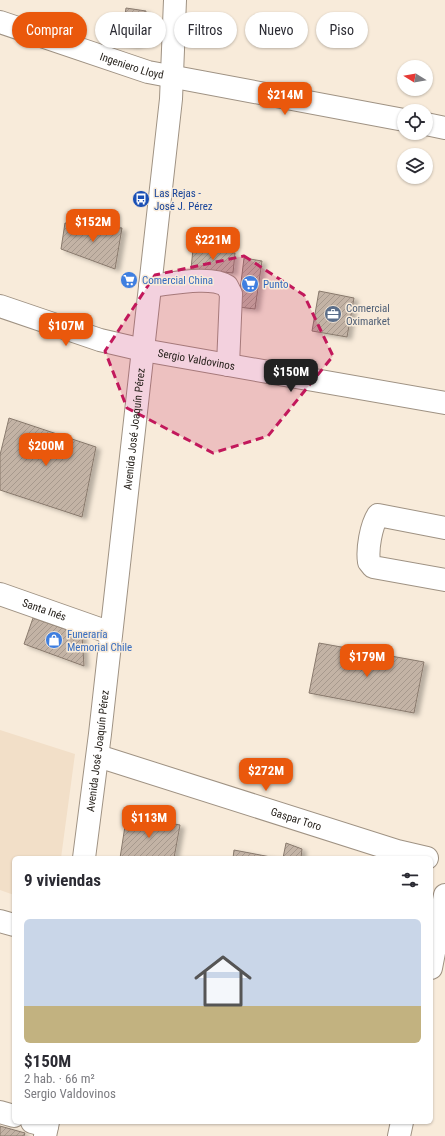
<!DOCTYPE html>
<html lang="es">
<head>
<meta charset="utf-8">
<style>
	body { margin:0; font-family:"Roboto Condensed",sans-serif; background:#f7f7f7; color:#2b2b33; height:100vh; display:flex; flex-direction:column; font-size:15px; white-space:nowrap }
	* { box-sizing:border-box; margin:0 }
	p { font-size:13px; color:#7c7c81 }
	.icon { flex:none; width:22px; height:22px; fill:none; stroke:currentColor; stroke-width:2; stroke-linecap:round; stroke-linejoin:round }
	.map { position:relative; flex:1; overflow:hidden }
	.side { position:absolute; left:12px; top:856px; width:421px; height:268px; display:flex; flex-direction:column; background:#fff; border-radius:6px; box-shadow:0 1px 3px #0004 }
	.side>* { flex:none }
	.top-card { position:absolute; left:12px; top:12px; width:421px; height:36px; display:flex; gap:8px }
	.needle { width:26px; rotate:281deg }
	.buttons { position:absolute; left:397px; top:60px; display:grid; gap:8px }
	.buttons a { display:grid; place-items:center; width:36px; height:36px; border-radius:50%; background:#fff; box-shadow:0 1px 3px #0004; font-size:20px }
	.price { position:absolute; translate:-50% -34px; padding:0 9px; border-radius:8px; background:#ea580c; color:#fff; font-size:13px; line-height:26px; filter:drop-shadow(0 1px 2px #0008) }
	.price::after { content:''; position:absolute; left:50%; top:24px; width:12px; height:9px; margin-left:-6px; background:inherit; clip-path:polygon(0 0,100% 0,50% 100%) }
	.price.selected { background:#222; color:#fff }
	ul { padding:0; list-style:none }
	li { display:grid; align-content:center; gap:8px; height:212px; padding:0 12px }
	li+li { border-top:1px solid #e1e1e2 }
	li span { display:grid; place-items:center; height:124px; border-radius:6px; color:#555 }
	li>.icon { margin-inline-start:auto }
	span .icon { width:72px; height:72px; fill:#fffc; stroke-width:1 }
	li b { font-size:17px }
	h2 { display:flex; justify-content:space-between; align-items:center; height:48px; padding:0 12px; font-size:17px }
	.tag { padding:0 14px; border-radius:18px; background:#fff; box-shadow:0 1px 3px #0004; font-size:14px; line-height:36px }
	.tag.selected { background:#ea580c; color:#fff }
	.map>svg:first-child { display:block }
	.built { fill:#f2dfc8 }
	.building { fill:url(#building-hatch); stroke:#897a6d; filter:url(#shadow) }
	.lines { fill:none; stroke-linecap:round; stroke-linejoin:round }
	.minor-casing { stroke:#9f9283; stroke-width:24 }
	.major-casing { stroke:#9f9283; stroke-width:24 }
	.minor { stroke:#fff; stroke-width:22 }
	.major { stroke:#fff; stroke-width:22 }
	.marked { fill:#c2185b; fill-opacity:0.2; stroke:#c2185b; stroke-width:3; stroke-dasharray:8 5; stroke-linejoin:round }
	.labels { text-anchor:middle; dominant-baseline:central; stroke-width:3; stroke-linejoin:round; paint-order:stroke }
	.street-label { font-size:11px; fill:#211c16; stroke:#f8ebda }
	.transit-label { font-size:11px; fill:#164399; stroke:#f8ebda; text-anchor:start }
	.shop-label { font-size:11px; fill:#366cbe; stroke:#f8ebda; text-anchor:start }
	.service-label { font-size:11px; fill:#4e5e75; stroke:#f8ebda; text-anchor:start }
</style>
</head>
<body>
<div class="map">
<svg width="445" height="1136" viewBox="0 0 445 1136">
	<defs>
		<pattern id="building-hatch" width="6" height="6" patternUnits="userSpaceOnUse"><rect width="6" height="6" fill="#c3b3a5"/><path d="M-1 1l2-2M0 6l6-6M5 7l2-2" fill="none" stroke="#a7998d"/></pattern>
		<filter id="shadow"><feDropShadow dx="4.5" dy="2.5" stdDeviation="2" flood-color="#0004"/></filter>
	</defs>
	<rect width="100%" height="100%" fill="#f8ebda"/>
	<!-- built -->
	<path class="built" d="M0,730L75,754L61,858H14V895L0,890Z"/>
	<!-- building -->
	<path class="building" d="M126,8L146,11L142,42L134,45L121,42Z
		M65,223L122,228L115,269L61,249Z
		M193,249L235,253L233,273L191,269Z
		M244,258L262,261L255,309L238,307Z
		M319,291L354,298L347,337L312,331Z
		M9,418L96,447L82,517L0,490V455Z
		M33,618L82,635L84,666L24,644Z
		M319,643L424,662L414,713L309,693Z
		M132,816L180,825L174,858H120L125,826L127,820Z
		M286,843L302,849L301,858H283Z
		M234,850L276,858H233Z
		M0,1126L25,1133L24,1136H0Z"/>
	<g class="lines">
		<!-- minor casing -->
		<g class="minor-casing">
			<g id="minor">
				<path id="s1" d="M0,22L148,72L404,120"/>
				<path d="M426,124L445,128"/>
				<path d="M150,286C170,284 211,275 227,286L231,294L228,365"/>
				<path d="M445,528L378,515C371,526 367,549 369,562L373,567L445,580"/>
				<path id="s2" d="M0,594L111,633"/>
				<path id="s3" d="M98,756L397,851L427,858"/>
				<path d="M0,921L14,925"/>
				<path d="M431,968L445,895"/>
				<path d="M0,1112L14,1116"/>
				<path d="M32,1122L47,1126"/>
				<path d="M399,1136L402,1122"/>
			</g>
		</g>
		<!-- major casing -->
		<g class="major-casing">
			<g id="major">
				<path id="s4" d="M0,306L100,340L143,350L445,403"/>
				<path id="s5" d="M84,858L100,734L171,99L175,0"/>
				<path d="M45,1136L48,1122"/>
			</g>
		</g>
		<!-- minor -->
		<use href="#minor" class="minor"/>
		<!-- major -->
		<use href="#major" class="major"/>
	</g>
	<!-- marked area -->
	<path class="marked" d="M244,256L304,295L333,356L268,436L213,453L127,408L105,351L155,275Z"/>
	<!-- icons -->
	<defs>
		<g id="bus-disc" transform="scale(0.9)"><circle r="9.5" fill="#1a4fb4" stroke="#f8ebda"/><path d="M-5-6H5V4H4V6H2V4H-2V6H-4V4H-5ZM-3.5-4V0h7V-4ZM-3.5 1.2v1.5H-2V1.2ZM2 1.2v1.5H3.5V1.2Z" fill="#fff"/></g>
		<g id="supermarket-disc" transform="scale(0.9)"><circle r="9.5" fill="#3f7fe0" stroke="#f8ebda"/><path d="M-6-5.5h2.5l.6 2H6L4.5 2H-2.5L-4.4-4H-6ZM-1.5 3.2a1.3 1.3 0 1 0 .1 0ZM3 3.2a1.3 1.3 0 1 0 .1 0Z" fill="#fff"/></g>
		<g id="office-disc" transform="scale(0.9)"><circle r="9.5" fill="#5c6f8a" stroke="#f8ebda"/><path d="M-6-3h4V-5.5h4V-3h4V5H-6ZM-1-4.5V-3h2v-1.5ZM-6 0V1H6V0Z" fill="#fff"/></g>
		<g id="shop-disc" transform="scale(0.9)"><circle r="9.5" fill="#3f7fe0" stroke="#f8ebda"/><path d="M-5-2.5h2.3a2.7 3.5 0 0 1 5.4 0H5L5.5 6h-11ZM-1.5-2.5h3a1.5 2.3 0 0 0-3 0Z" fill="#fff"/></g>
	</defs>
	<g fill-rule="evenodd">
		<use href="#bus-disc" x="141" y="199"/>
		<use href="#supermarket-disc" x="129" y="280"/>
		<use href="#supermarket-disc" x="250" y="284"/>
		<use href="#office-disc" x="333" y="314"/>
		<use href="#shop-disc" x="54" y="640"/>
	</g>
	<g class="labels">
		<!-- street labels -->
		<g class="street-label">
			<text stroke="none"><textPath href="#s1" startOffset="139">Ingeniero Lloyd</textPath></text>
			<text stroke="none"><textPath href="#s4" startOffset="204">Sergio Valdovinos</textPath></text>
			<text stroke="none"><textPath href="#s5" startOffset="432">Avenida José Joaquín Pérez</textPath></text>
			<text stroke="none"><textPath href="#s2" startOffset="47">Santa Inés</textPath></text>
			<text stroke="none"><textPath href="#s5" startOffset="108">Avenida José Joaquín Pérez</textPath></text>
			<text stroke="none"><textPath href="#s3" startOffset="208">Gaspar Toro</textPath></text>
		</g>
		<!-- transit labels -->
		<g class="transit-label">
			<text x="154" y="193">Las Rejas -<tspan x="154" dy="13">José J. Pérez</tspan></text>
		</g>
		<!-- shop labels -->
		<g class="shop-label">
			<text x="142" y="280">Comercial China</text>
			<text x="263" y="284">Punto</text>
			<text x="67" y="634">Funeraría<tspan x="67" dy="13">Memorial Chile</tspan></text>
		</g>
		<!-- service labels -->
		<g class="service-label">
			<text x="346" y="308">Comercial<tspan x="346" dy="13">Oximarket</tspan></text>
		</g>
	</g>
</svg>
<div class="buttons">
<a><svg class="needle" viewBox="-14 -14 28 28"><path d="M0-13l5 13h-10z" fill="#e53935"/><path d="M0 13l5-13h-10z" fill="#7c7c81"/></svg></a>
<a><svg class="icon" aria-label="locate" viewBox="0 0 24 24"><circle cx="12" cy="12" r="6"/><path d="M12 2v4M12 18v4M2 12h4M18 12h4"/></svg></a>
<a><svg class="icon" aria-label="layers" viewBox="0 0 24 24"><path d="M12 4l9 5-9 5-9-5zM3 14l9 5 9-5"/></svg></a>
</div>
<b class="price" style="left:285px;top:116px">$214M</b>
<b class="price" style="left:93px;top:243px">$152M</b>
<b class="price" style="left:213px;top:261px">$221M</b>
<b class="price" style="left:66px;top:347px">$107M</b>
<b class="price selected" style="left:291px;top:393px">$150M</b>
<b class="price" style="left:46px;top:467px">$200M</b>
<b class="price" style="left:367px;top:678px">$179M</b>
<b class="price" style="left:266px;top:792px">$272M</b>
<b class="price" style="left:149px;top:839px">$113M</b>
<div class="top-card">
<a class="tag selected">Comprar</a>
<a class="tag">Alquilar</a>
<a class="tag">Filtros</a>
<a class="tag">Nuevo</a>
<a class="tag">Piso</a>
</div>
<section class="side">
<h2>9 viviendas<svg class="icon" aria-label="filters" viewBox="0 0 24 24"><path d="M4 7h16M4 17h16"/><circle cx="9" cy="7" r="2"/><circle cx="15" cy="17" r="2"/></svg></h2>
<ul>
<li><span style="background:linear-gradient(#c9d6e8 70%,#c2b280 0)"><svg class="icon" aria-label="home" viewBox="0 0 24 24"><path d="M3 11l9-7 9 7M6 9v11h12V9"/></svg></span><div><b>$150M</b><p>2 hab. · 66 m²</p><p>Sergio Valdovinos</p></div></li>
</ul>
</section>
</div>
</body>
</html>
